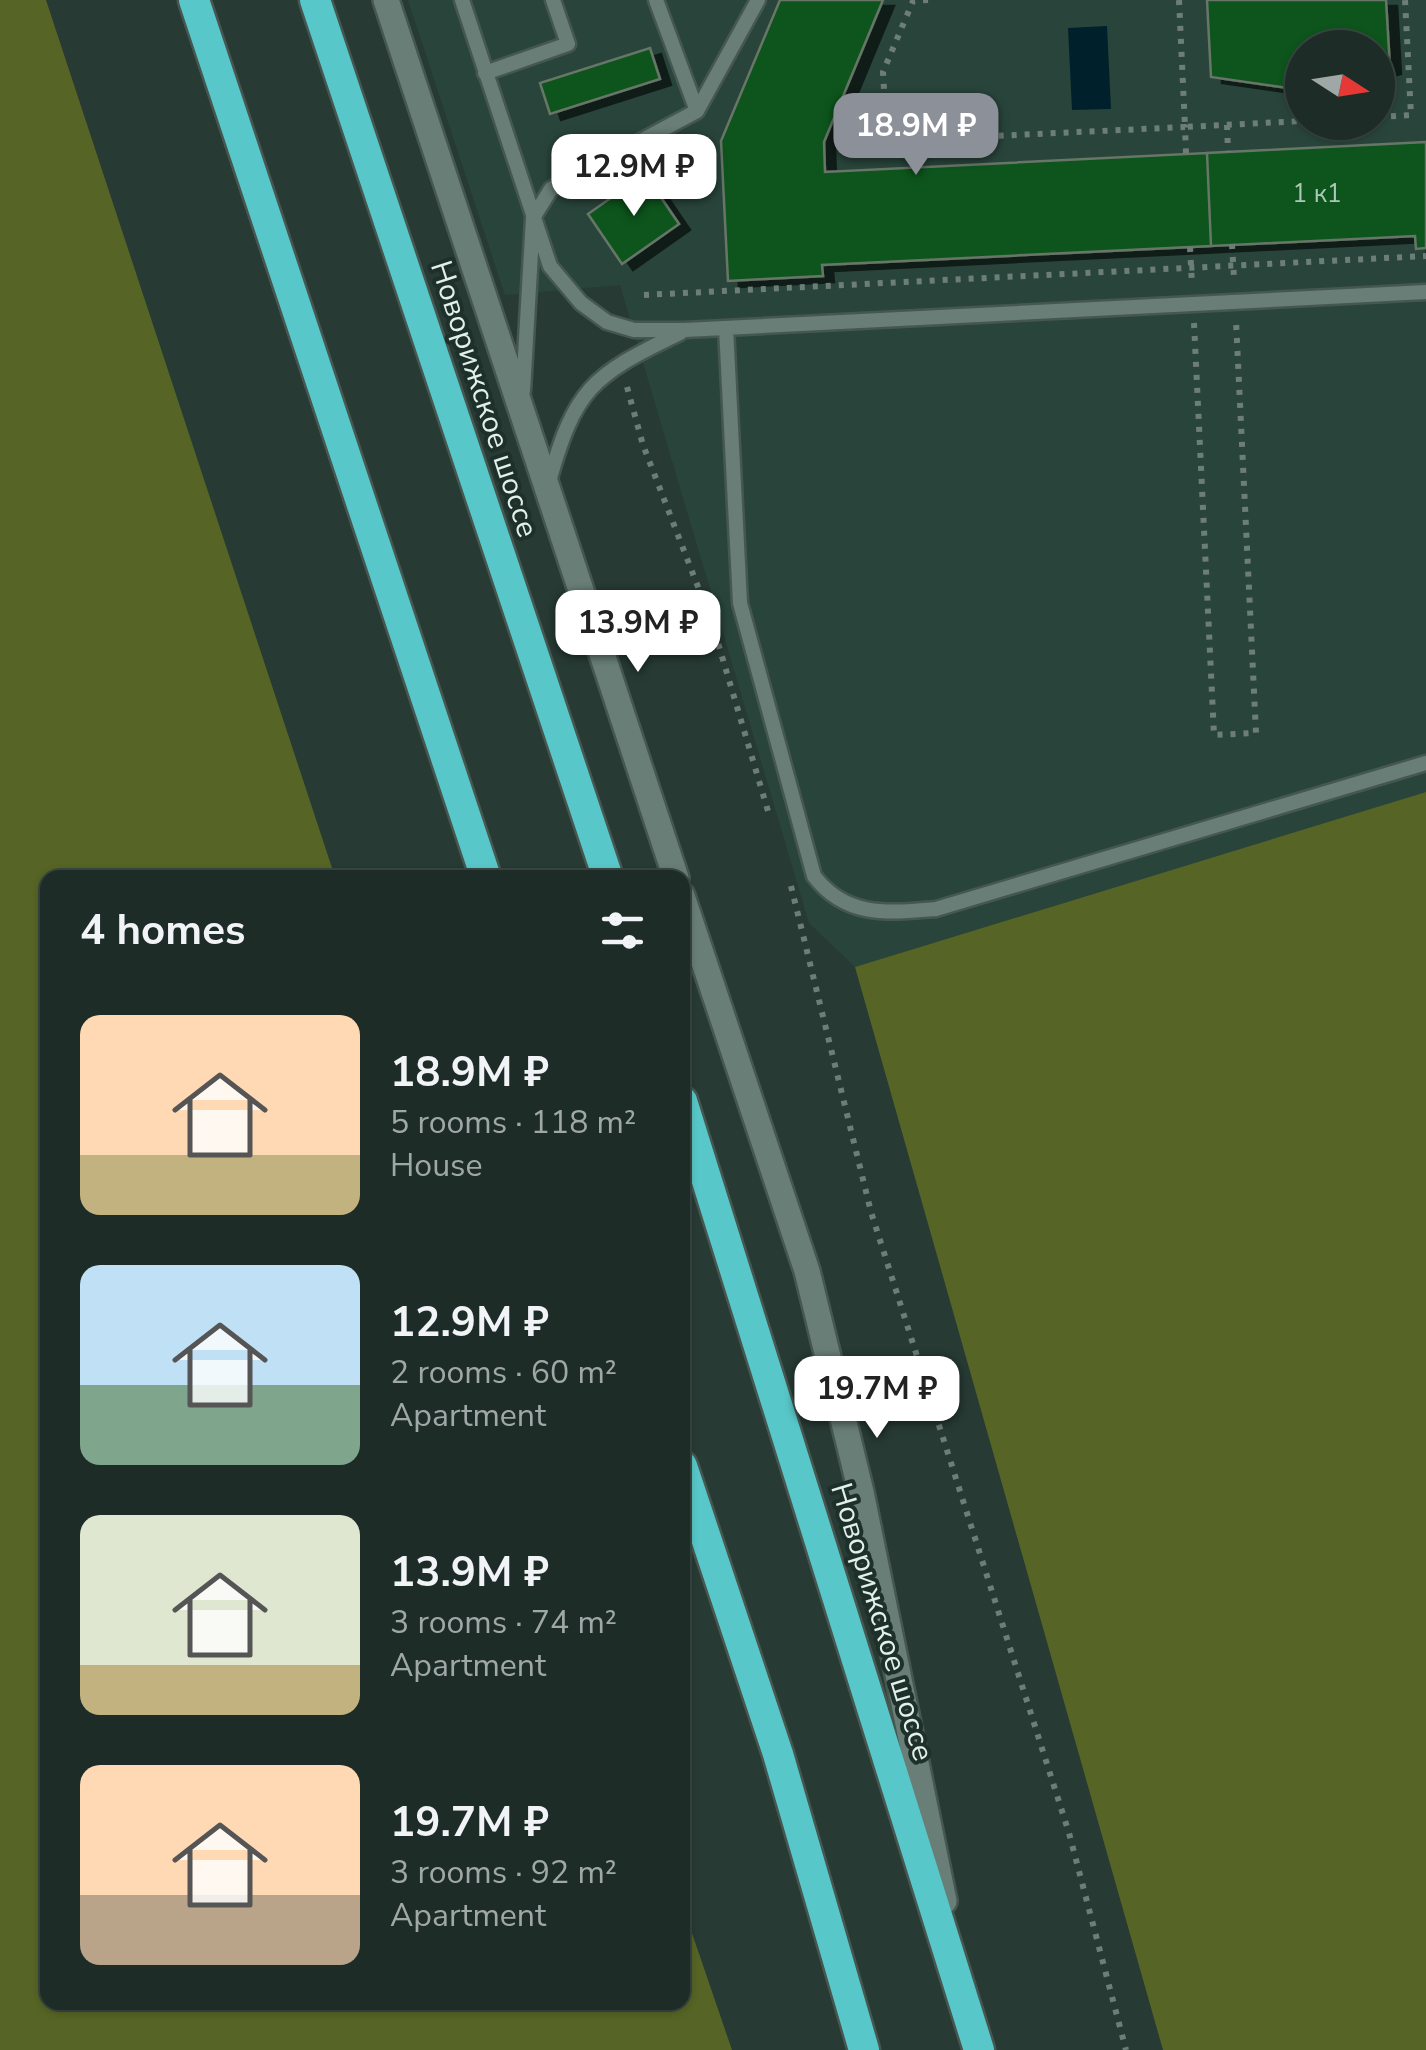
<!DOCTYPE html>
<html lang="en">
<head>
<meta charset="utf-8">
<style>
	body { margin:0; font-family:"Nunito Sans",sans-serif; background:#2a3833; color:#f1f3f6; height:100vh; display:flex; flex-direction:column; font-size:38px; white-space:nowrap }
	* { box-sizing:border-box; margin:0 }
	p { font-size:32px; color:#a0a7a7 }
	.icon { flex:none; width:55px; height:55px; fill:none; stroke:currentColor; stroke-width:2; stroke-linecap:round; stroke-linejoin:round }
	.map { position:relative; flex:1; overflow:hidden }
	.panel { position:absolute; left:40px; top:870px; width:650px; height:1140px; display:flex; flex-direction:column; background:#1d2c27; border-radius:20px; box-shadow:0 2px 8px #0004,0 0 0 2px #3b4844 }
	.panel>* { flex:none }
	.needle { width:65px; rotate:102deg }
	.fabs { position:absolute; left:1285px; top:30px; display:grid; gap:20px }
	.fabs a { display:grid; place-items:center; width:110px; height:110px; border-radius:50%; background:#1d2c27; box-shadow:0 2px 8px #0004,0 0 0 2px #3b4844; font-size:50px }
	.price { position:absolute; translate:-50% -85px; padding:0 22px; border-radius:20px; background:#fff; color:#222; font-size:32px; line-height:65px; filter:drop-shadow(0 2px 5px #0008) }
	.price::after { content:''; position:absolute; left:50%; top:60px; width:30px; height:22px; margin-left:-15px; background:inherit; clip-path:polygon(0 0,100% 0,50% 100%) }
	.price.active { background:#8c9099; color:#fff }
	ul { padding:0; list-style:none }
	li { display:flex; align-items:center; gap:30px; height:250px; padding:0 40px }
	li span { display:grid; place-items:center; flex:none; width:280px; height:200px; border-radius:20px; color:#555 }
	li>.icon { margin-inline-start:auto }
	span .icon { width:120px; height:120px; fill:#fffc; stroke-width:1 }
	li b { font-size:42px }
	h2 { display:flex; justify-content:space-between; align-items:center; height:120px; padding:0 40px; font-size:42px }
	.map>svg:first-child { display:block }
	.built { fill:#29453b; fill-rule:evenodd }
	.green { fill:#566525 }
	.water { fill:#00212c }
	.building { fill:#0e541d; stroke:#677668; stroke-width:2.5; filter:url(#shadow) }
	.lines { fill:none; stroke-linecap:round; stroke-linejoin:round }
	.service-casing { stroke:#465751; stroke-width:19 }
	.minor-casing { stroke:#465751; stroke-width:30 }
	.motorway-casing { stroke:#465751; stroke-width:35 }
	.path { stroke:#6d7e78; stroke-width:6; stroke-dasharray:5 8; stroke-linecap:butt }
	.service { stroke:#697e77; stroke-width:14 }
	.minor { stroke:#697e77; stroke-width:25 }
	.motorway { stroke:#58c7c9; stroke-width:30 }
	.labels { text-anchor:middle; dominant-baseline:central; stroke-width:8; stroke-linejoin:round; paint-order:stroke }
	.number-label { font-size:25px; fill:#aec8b8 }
	.street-label { font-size:30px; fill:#e3efeb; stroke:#1d302a }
</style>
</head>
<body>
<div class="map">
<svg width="1426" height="2050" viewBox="0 0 1426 2050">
	<defs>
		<filter id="shadow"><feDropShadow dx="11" dy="6" stdDeviation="0" flood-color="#0009"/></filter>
	</defs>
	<rect width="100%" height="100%" fill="#273a34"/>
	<!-- built -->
	<path class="built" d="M408,0H1426V792L855,967L809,923L620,285L505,295ZM1302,48H1378V122H1302Z"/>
	<!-- green -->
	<path class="green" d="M0,0H46L335,877L48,878V2002H682L683,1907L732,2050H0Z
		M1426,792V2050H1163L855,967Z"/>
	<!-- water -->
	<path class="water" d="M1107,26L1111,109L1072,110L1068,28Z"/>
	<!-- building -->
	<path class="building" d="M780,0H883L824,142L825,172L1207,153L1211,246L822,265L823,276L728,281L721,141Z
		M1207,0H1386L1390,68L1378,71V48H1302V90L1211,77Z
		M650,48L660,79L550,114L540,83Z
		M1426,142V248L1416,249L1415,236L1211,246L1207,153Z
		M645,174L679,224L622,264L588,214Z"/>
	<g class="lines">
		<!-- service casing -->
		<g class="service-casing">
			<path id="service" d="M462,0L550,266L581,303L607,322L634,330H685L1426,292
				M656,0L697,111
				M485,73L568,44L553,0
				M726,328L740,603L814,876C846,918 888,913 936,909L1426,763
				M523,391L533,218L551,189L697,111L758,0
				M548,485C575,388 591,376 680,333"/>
		</g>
		<!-- minor casing -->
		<g class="minor-casing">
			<path id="minor" d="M386,0L676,878
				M682,896L807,1271L861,1492L944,1901"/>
		</g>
		<!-- motorway casing -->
		<g class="motorway-casing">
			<path id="motorway" d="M194,0L486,878
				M315,0L608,878
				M682,1101L979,2050
				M682,1466L778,1754L864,2050"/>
		</g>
		<!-- path -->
		<path class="path" d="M928,0L913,1L883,72L887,141L1185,127L1186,154
			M1179,0L1185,127L1302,121
			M1378,117L1411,115L1405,0
			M1227,125L1228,152
			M1232,244L1234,278
			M1190,247L1192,285
			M644,295L1426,256
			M1194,323L1214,735L1256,733L1236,321
			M627,387L643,445L712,623L768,811
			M791,886L871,1212L1069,1833L1126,2050"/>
		<!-- service -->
		<use href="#service" class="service"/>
		<!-- minor -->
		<use href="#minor" class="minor"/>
		<!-- motorway -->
		<use href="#motorway" class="motorway"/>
	</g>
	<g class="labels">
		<!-- number labels -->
		<g class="number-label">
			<text x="1317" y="194">1 к1</text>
		</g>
		<!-- street labels -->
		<g class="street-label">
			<text transform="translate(484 399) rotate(72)">Новорижское шоссе</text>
			<text transform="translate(882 1622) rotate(73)">Новорижское шоссе</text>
		</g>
	</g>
</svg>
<div class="fabs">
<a><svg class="needle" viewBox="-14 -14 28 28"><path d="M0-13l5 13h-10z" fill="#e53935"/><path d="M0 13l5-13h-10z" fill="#a0a7a7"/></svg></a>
</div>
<b class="price active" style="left:916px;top:178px">18.9M ₽</b>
<b class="price" style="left:634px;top:219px">12.9M ₽</b>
<b class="price" style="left:638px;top:675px">13.9M ₽</b>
<b class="price" style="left:877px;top:1441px">19.7M ₽</b>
<section class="panel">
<h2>4 homes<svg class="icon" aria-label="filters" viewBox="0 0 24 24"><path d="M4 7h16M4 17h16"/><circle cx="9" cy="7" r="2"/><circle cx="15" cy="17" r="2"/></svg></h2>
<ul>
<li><span style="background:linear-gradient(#ffd9b3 70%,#c2b280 0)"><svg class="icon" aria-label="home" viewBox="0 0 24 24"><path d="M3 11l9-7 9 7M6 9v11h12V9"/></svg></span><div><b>18.9M ₽</b><p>5 rooms · 118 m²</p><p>House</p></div></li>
<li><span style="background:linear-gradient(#bfe0f5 60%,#7fa58c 0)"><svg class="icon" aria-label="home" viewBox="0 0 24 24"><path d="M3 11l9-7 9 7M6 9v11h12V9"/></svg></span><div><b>12.9M ₽</b><p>2 rooms · 60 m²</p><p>Apartment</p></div></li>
<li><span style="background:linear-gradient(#dfe7d0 75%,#c2b280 0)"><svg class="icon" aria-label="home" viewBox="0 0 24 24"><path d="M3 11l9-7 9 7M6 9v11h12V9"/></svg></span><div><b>13.9M ₽</b><p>3 rooms · 74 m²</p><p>Apartment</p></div></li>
<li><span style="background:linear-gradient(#ffd9b3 65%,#b9a48a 0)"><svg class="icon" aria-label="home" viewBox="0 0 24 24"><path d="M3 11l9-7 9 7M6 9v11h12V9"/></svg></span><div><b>19.7M ₽</b><p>3 rooms · 92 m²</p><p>Apartment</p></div></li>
</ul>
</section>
</div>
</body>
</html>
